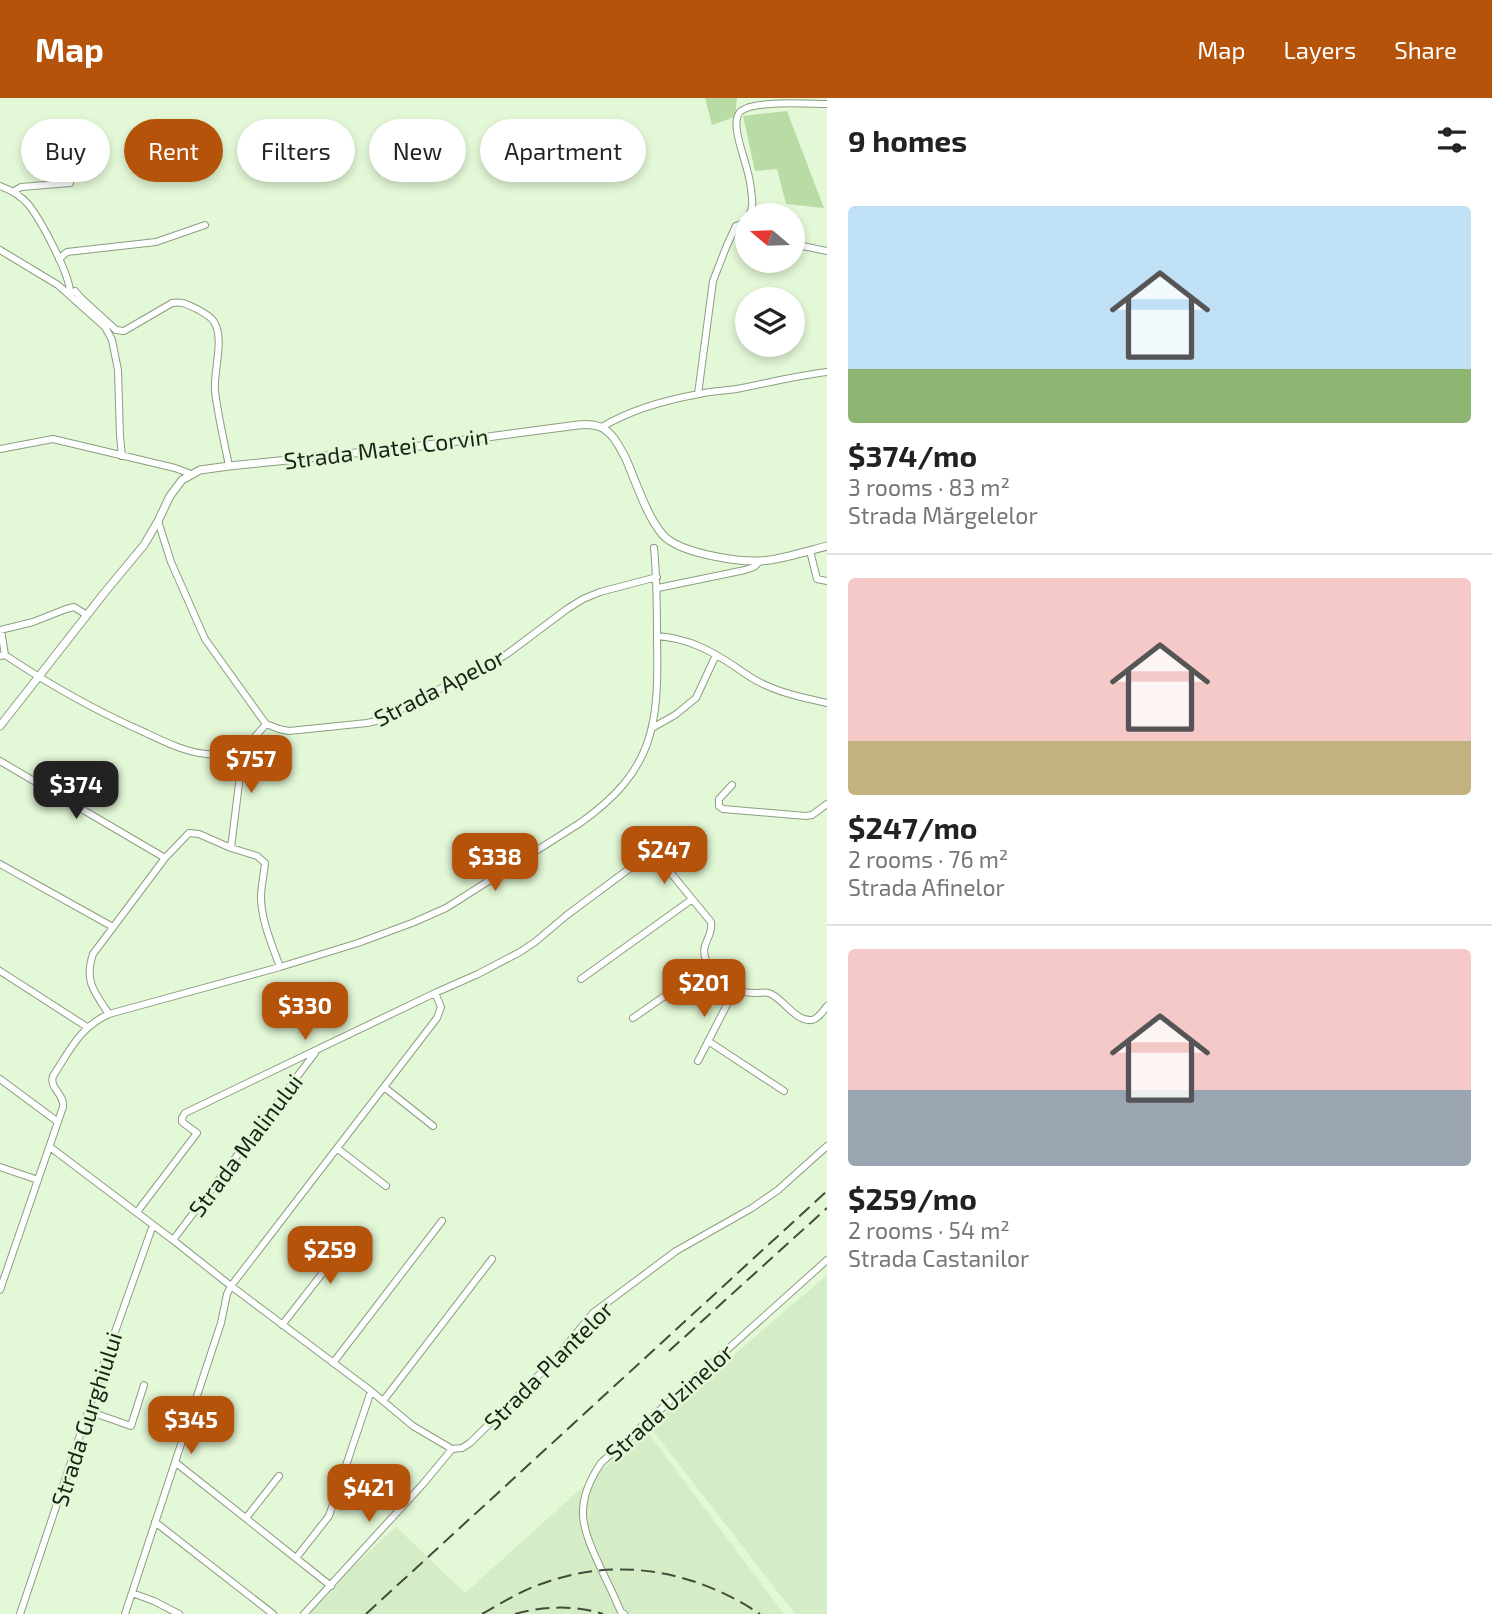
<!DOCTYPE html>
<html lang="en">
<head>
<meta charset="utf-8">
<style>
	body { margin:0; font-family:"Exo 2",sans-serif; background:#f2f2f2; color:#222; height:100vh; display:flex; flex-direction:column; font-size:26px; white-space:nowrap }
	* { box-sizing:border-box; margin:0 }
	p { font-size:23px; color:#767676 }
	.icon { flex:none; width:38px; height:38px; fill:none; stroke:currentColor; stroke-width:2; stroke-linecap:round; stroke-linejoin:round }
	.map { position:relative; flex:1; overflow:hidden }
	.sheet { display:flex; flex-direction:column; background:#fff; width:665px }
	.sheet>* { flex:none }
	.top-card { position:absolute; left:21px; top:21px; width:665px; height:63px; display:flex; gap:14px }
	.needle { width:46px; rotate:289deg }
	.controls { position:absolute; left:735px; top:105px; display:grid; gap:14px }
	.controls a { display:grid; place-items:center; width:70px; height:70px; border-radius:50%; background:#fff; box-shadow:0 4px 10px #0003; font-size:35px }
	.price { position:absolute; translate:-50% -60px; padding:0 16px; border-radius:14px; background:#b45309; color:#fff; font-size:23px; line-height:46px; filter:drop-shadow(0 2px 4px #0008) }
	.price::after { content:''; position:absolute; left:50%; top:42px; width:21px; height:16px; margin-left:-10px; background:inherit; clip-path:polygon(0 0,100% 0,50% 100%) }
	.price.on { background:#222; color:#fff }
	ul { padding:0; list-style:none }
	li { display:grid; align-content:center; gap:14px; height:371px; padding:0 21px }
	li+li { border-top:2px solid #e0e0e0 }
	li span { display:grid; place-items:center; height:217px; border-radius:7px; color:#555 }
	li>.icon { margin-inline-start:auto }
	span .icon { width:126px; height:126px; fill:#fffc; stroke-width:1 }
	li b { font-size:30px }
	h2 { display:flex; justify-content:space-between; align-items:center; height:84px; padding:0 21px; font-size:30px }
	.chip { padding:0 24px; border-radius:32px; background:#fff; box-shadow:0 4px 10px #0003; font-size:24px; line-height:63px }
	.chip.on { background:#b45309; color:#fff }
	header { display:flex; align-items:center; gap:42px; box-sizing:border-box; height:98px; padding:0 35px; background:#b45309; color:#fff }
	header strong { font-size:33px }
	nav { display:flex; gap:38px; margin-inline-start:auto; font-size:24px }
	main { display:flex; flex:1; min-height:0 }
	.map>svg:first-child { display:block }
	.built { fill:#d4edc6 }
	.green { fill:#b9dca4 }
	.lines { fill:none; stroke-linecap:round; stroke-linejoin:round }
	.minor-casing { stroke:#8b9f80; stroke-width:8 }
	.major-casing { stroke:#8b9f80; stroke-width:9 }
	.minor { stroke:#fff; stroke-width:6 }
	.major { stroke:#fff; stroke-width:7 }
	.rail { stroke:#424c3b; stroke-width:2; stroke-dasharray:14 7; stroke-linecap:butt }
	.labels { text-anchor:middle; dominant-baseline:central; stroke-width:5; stroke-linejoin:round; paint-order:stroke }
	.street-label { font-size:23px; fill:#1b2216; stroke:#e3f8d7 }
</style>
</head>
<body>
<header>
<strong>Map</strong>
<nav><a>Map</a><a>Layers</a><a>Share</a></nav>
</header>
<main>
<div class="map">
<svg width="827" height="1516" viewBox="0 0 827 1516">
	<rect width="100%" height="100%" fill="#e3f8d7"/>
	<!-- built -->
	<path class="built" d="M827,1177V1516H795L650,1329Z
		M646,1332L784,1516H301L396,1429L465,1495Z"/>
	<!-- green -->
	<path class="green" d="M705,0H737L735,19L712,27Z
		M787,13L824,110L786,106L777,71L755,73L743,18Z"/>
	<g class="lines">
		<!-- minor casing -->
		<g class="minor-casing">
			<path id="minor" d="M0,88C11,92 20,97 28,106C40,121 72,179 70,197L75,193L81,200L116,232L124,233L172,205C182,203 188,207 197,211C202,214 211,218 214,224C225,240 213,275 215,293C218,318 224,343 229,368
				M14,93L21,89L70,85
				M749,117C754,109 752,100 751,91C749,71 740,53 737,33C736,26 736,17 741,13C754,2 809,6 827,6
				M793,146L827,153
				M0,152L58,187L105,229L112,242L118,272L120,338L122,358
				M59,161L67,154L156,144L205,127
				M698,296L713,183L727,147L736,128L744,125L747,120
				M602,329C630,312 666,302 699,296C711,293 724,293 736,291C767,285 796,278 827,274
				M0,351L53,341L175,370L191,376
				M158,423L171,464L205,541L266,626L279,631L289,633L367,625L381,622L427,597L487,568L507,556L567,511L583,501L600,494L657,479
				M810,453L817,481L827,483
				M658,490L745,472L754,469L760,463
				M0,532L33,524L66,511L74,509L87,517
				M1,532L5,557
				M657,538C688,540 712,553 737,570C744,575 751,580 759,584C780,595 804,600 827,605
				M0,558L5,557C50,587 96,613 146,635C165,644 185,654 206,656C219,657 231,655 243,653L266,626
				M652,630L675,617L696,600L716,557
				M0,663L165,760
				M732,687L719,701V708L723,711L806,718L812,717L827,706
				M231,750L243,653
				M0,766L113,829
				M0,873L87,929
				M581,881L691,802
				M109,916C94,894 84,883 93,856L165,760L189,735L199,736L231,750L257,758L265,765C264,777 261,788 261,799C261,822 272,847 280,869
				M633,920L708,868
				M708,943L784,993
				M698,963L735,891
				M0,981L58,1024
				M384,989L433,1028
				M50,1049L173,1142L231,1188L371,1293L413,1328L452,1351L462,1350L470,1345L556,1260L593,1215L676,1153L752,1110L778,1092L827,1048
				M338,1051L386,1088
				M0,1069L38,1082
				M137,1114L197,1035L182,1024V1020L185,1015L435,895L478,876L520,854L535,844L567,817L645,759L652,758L661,763L711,824C714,842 695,846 710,870C720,886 736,895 755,895C761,895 766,893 771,896C784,902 796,924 812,922C818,921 823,913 827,908
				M173,1142L315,955
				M0,1192L63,1009C65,996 49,991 53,978C70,952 80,929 109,916L280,869L358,845L412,825L446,810L580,725C654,673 659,627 657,542C657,511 657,480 654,450
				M282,1227L356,1132
				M333,1265L442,1123
				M383,1303L492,1161
				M88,1313L131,1328L144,1287
				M175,1364L331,1488
				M246,1420L279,1378
				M155,1424L273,1516
				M296,1460L329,1418L371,1293
				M132,1495L154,1503L179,1516
				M20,1516L110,1248L153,1127
				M125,1516L221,1225L227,1196L231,1188L437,920L441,909L435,895
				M304,1516L423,1386L452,1351
				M624,1516L621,1514C615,1500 609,1487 602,1473C582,1430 572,1408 601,1365L827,1162"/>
		</g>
		<!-- major casing -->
		<g class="major-casing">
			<path id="major" d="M0,628L105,494L144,447L158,423L170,398L182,382L200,372L229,368L413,349L578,327C588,326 600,326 608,334C616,340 621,352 626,361C636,384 647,419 663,437C680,456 745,466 770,462C789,459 808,453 827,448"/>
		</g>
		<!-- minor -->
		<use href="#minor" class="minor"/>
		<!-- major -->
		<use href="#major" class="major"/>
		<!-- rail -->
		<path class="rail" d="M669,1253L827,1110
			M366,1516L827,1093
			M482,1516C502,1505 522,1492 544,1485C620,1458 695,1473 760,1516
			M515,1516C543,1508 575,1507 603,1516"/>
	</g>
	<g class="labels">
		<!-- street labels -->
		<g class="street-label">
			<text transform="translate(386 350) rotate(-7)">Strada Matei Corvin</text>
			<text transform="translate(439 589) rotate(-27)">Strada Apelor</text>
			<text transform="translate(245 1047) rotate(-53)">Strada Malinului</text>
			<text transform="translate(548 1267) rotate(-45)">Strada Plantelor</text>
			<text transform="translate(669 1304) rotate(-42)">Strada Uzinelor</text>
			<text transform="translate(86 1321) rotate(-72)">Strada Gurghiului</text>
		</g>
	</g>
</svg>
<div class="controls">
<a><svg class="needle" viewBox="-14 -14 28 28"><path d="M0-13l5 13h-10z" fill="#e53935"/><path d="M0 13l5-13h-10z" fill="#767676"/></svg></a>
<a><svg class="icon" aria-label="layers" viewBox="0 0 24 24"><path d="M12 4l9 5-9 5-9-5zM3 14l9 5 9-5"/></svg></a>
</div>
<b class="price" style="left:251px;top:697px">$757</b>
<b class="price on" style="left:76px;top:723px">$374</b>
<b class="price" style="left:664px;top:788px">$247</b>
<b class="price" style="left:495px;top:795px">$338</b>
<b class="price" style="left:704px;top:921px">$201</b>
<b class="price" style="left:305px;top:944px">$330</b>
<b class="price" style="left:330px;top:1188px">$259</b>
<b class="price" style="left:191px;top:1358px">$345</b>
<b class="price" style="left:369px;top:1426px">$421</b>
<div class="top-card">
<a class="chip">Buy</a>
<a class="chip on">Rent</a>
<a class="chip">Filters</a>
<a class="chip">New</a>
<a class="chip">Apartment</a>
</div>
</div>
<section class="sheet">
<h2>9 homes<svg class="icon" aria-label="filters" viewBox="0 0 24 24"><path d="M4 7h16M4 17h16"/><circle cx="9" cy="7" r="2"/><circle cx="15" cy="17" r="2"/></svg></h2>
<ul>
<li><span style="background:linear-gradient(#bfe0f5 75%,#8fb573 0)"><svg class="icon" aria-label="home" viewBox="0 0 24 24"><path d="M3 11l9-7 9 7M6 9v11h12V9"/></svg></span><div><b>$374/mo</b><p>3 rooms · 83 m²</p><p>Strada Mărgelelor</p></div></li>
<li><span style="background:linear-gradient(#f6c9c9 75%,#c2b280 0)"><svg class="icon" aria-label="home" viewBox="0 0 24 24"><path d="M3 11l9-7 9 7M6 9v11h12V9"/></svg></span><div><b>$247/mo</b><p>2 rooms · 76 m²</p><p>Strada Afinelor</p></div></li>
<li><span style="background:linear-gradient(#f6c9c9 65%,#9aa5b1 0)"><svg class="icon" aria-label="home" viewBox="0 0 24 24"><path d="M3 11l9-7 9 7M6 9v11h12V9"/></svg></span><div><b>$259/mo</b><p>2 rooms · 54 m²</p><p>Strada Castanilor</p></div></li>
</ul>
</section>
</main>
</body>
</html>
